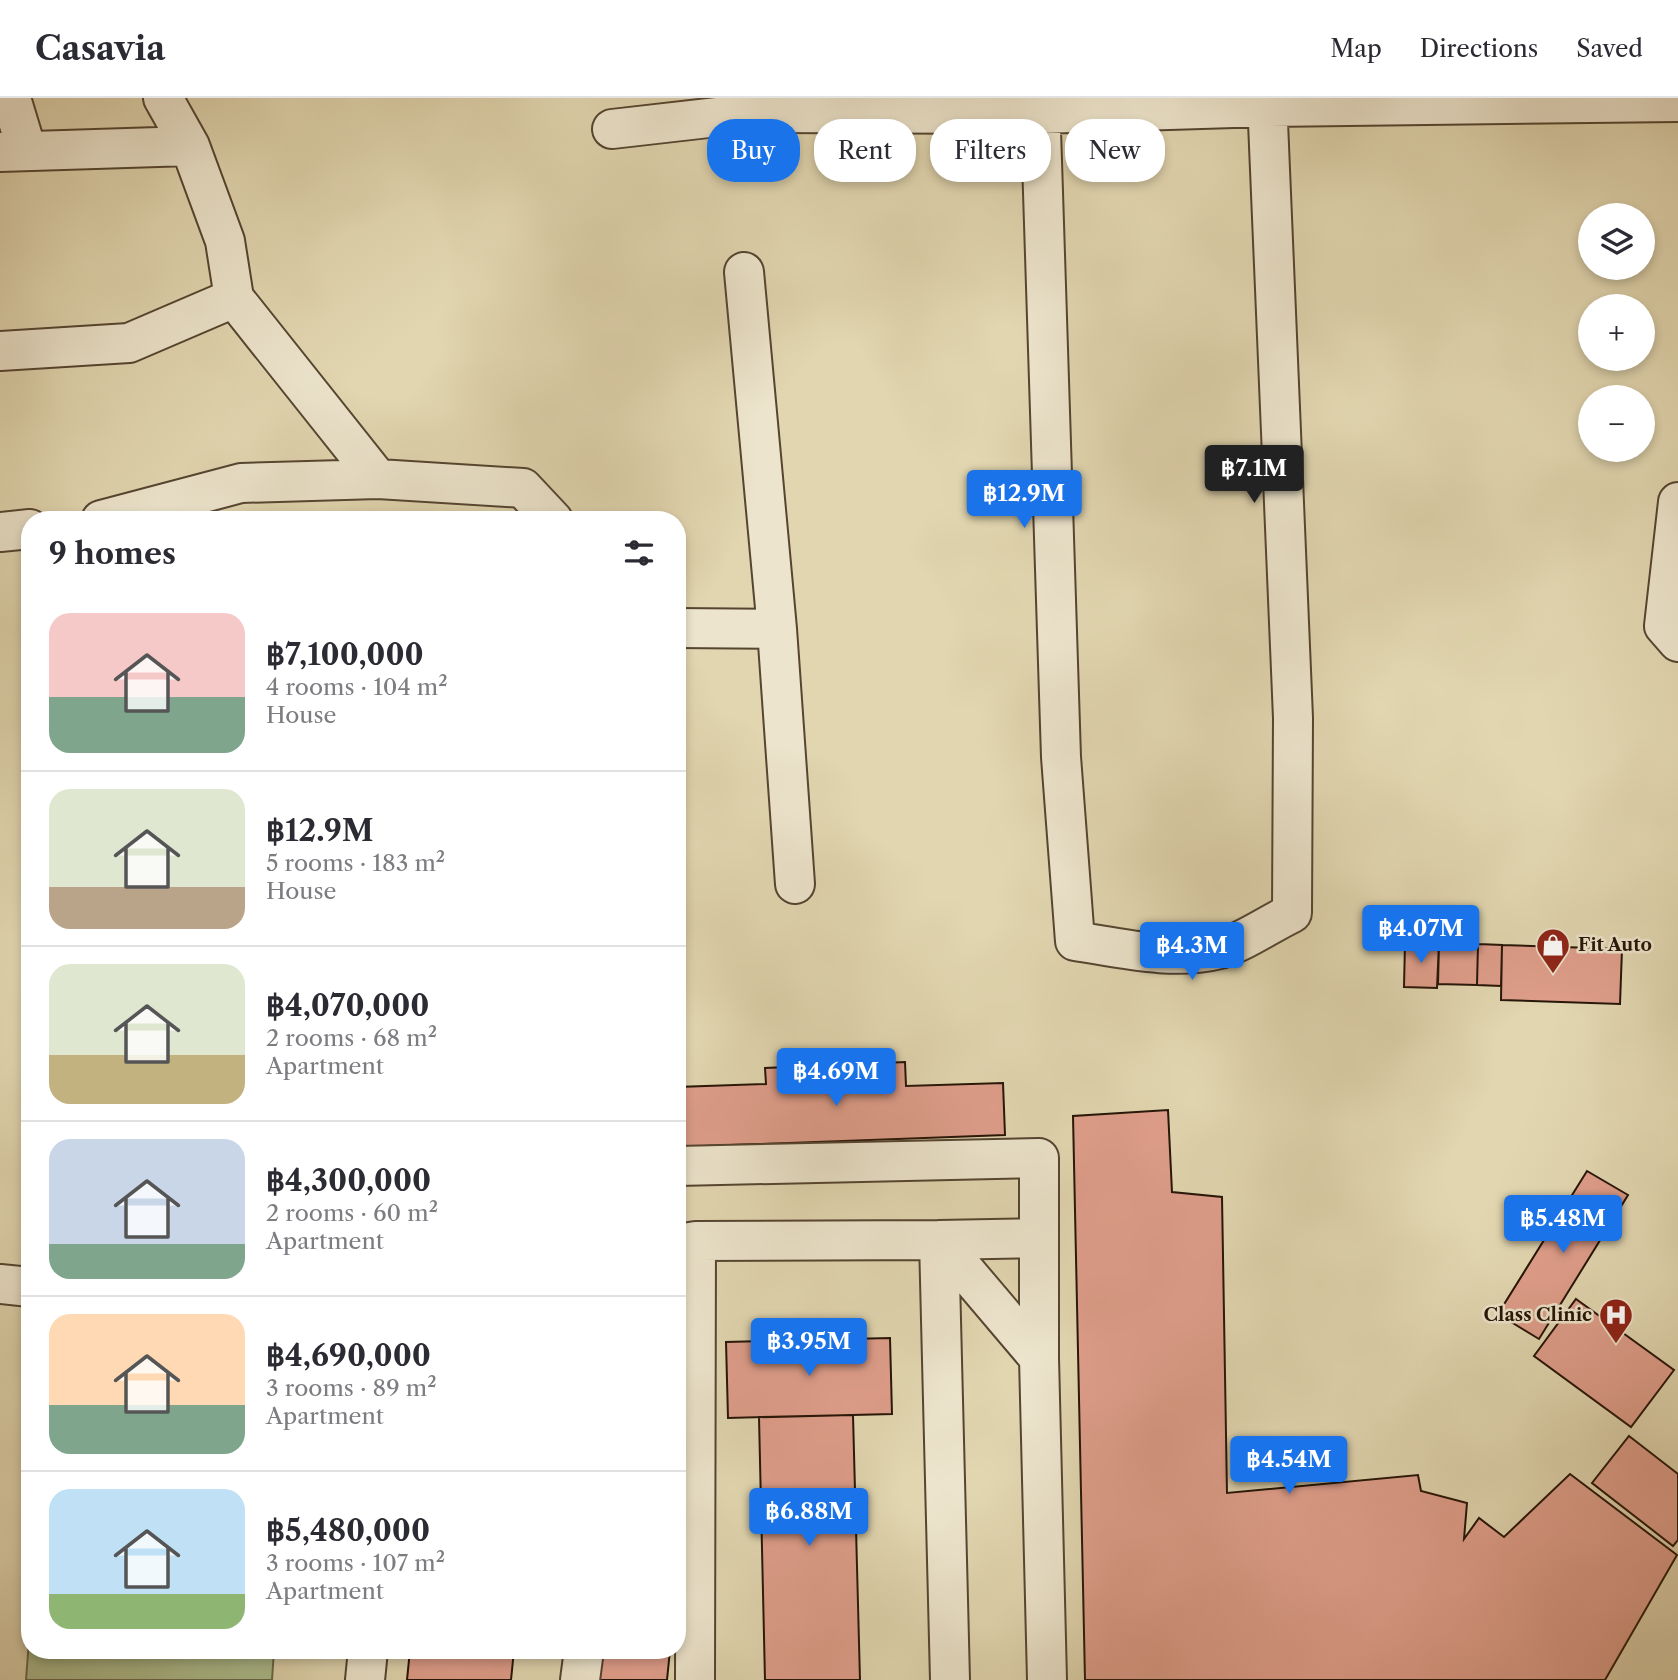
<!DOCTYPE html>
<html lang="en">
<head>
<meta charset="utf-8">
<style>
	body { margin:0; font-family:"Libre Caslon Text",serif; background:#f2f2f3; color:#2b2b33; height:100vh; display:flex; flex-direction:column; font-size:26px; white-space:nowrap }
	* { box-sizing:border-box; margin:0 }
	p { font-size:23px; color:#7c7c81 }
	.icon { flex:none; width:38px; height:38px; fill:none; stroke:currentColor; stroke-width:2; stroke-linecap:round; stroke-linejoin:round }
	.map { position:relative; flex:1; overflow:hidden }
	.details { position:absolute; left:21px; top:413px; width:665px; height:1148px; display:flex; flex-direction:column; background:#fff; border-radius:28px; box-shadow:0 4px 10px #0003 }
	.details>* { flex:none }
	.top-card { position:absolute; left:707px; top:21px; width:665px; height:63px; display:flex; gap:14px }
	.fabs { position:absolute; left:1578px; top:105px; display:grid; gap:14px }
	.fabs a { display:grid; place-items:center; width:77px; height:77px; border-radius:50%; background:#fff; box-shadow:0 4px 10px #0003; font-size:35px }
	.price { position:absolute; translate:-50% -60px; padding:0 16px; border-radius:7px; background:#1a73e8; color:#fff; font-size:23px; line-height:46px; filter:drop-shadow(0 2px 4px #0008) }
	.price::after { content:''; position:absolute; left:50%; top:42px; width:21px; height:16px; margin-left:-10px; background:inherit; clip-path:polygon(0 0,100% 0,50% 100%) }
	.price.current { background:#222; color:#fff }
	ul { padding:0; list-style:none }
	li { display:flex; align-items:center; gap:21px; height:175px; padding:0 28px }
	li+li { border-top:2px solid #e1e1e2 }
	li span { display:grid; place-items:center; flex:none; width:196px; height:140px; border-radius:21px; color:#555 }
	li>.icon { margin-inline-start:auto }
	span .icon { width:84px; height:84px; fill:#fffc; stroke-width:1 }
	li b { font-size:30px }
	h2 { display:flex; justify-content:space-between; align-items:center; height:84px; padding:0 28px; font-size:30px }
	.tag { padding:0 24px; border-radius:28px; background:#fff; box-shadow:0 4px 10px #0003; font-size:24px; line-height:63px }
	.tag.current { background:#1a73e8; color:#fff }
	header { display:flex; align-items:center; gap:42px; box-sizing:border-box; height:98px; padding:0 35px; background:#fff; border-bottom:2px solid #e1e1e2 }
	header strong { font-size:33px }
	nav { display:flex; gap:38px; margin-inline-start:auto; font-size:24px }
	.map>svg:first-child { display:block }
	.green { fill:#adbf90; stroke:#6a6a4c; stroke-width:2 }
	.building { fill:#df9e8b; stroke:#261507; stroke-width:2 }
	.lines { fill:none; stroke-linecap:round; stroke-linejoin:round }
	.minor-casing { stroke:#554531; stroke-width:42 }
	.minor { stroke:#ece4cc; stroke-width:38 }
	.labels { text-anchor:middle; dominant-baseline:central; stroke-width:5; stroke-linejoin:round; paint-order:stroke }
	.poi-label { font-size:18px; font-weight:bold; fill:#261507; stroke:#ece4cc; text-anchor:start }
</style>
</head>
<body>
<header>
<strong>Casavia</strong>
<nav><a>Map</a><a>Directions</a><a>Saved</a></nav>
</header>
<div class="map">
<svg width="1678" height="1582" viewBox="0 0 1678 1582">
	<rect width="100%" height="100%" fill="#e1d6b0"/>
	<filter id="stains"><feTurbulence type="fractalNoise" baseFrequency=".00286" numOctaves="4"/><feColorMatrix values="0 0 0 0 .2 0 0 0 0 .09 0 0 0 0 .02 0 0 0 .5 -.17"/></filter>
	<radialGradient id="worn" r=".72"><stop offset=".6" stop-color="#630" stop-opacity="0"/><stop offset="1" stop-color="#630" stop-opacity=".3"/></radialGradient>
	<!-- green -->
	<path class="green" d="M30,1529V1552H274L272,1582H26Z"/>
	<!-- building -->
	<path class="building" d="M1405,844L1439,845L1437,890L1404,889Z
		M1439,845L1478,846L1477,887L1438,886Z
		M1478,846L1502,847L1501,888L1477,887Z
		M1502,847L1622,851L1620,906L1501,902Z
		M905,964L906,988L1003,985L1005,1037L677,1049V989L766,986L765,970Z
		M1168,1012L1172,1094L1222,1099L1227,1395L1418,1377L1421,1393L1467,1405L1464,1441L1479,1420L1504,1439L1570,1376L1677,1457L1605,1582H1085L1073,1018Z
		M1587,1073L1628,1097L1539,1241L1498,1216Z
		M1576,1201L1674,1272L1631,1329L1534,1258Z
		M890,1240L892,1316L728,1320L726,1244Z
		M853,1317L860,1582H765L759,1319Z
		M1629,1338L1678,1376V1442L1673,1448L1592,1385Z
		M410,1552H514L511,1582H407Z
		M598,1552H670L667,1582H595Z"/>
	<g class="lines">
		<!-- minor casing -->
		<g class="minor-casing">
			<path id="minor" d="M11,0L27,53
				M163,0L190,48L225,143L234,200L378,381
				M1040,0L1061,659L1075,843C1121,850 1174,863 1220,851C1244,844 1269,826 1292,815L1293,620L1267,0
				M612,31L752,15L1040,16L1266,9L1678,4
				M0,54L190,48
				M744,174L777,531L795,786
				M0,253L129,245L234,200
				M1678,404L1664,528L1678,544
				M101,422L241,385L378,381L523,390L553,422
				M0,434L30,431
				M677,530L777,531
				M677,1068L1039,1060V1260L1047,1582
				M677,1146L696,1143L939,1142L1039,1260
				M0,1186L30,1189
				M365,1582L368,1552
				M580,1582L584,1552
				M695,1582L696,1143
				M950,1582L939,1142L1039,1140"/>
		</g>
		<!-- minor -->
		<use href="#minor" class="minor"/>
	</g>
	<!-- icons -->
	<defs>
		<g id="shop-pin" transform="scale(1.75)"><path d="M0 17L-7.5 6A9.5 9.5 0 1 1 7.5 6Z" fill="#8f2418" stroke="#ece4cc"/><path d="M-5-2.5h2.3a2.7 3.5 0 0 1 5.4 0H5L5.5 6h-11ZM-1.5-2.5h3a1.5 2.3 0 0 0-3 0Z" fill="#fff"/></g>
		<g id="hospital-pin" transform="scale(1.75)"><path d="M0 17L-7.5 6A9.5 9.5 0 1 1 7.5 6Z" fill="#8f2418" stroke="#ece4cc"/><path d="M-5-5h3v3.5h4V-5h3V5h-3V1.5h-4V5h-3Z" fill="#fff"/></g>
	</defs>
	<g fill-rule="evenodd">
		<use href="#shop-pin" x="1553" y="847"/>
		<use href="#hospital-pin" x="1616" y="1217"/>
	</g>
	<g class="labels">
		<!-- poi labels -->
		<g class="poi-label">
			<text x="1578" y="847">Fit Auto</text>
			<text x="1592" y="1217" text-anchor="end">Class Clinic</text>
		</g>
	</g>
	<rect width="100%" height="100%" filter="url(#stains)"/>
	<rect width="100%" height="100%" fill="url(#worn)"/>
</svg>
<div class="fabs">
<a><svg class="icon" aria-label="layers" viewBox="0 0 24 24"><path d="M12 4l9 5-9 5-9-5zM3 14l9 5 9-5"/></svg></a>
<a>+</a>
<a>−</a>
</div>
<b class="price current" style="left:1254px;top:407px">฿7.1M</b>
<b class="price" style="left:1024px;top:432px">฿12.9M</b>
<b class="price" style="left:1421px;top:867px">฿4.07M</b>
<b class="price" style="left:1192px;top:884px">฿4.3M</b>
<b class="price" style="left:836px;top:1010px">฿4.69M</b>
<b class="price" style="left:1563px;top:1157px">฿5.48M</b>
<b class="price" style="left:809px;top:1280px">฿3.95M</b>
<b class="price" style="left:1289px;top:1398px">฿4.54M</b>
<b class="price" style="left:809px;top:1450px">฿6.88M</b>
<div class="top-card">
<a class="tag current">Buy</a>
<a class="tag">Rent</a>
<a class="tag">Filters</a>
<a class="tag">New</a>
</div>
<section class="details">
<h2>9 homes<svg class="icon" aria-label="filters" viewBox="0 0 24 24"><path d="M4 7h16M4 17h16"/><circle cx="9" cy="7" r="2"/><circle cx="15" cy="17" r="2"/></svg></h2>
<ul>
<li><span style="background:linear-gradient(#f6c9c9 60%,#7fa58c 0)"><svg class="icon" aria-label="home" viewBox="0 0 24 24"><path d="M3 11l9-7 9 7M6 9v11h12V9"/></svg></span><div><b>฿7,100,000</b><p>4 rooms · 104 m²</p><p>House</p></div></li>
<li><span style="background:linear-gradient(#dfe7d0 70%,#b9a48a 0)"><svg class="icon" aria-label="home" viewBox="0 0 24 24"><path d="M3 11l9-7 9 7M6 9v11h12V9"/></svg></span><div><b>฿12.9M</b><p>5 rooms · 183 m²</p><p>House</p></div></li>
<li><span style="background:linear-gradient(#dfe7d0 65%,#c2b280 0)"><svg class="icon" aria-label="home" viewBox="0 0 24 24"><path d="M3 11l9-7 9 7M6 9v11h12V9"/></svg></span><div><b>฿4,070,000</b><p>2 rooms · 68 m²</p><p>Apartment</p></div></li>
<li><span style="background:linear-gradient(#c9d6e8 75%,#7fa58c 0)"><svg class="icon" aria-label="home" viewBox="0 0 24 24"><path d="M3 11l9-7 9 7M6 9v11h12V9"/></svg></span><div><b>฿4,300,000</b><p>2 rooms · 60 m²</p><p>Apartment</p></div></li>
<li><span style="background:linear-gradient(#ffd9b3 65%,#7fa58c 0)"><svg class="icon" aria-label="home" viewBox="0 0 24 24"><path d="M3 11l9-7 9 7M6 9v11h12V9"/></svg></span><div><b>฿4,690,000</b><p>3 rooms · 89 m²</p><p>Apartment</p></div></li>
<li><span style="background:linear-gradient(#bfe0f5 75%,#8fb573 0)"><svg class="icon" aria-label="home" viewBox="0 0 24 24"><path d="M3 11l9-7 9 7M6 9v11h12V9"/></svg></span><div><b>฿5,480,000</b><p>3 rooms · 107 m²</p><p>Apartment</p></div></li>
</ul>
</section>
</div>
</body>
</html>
